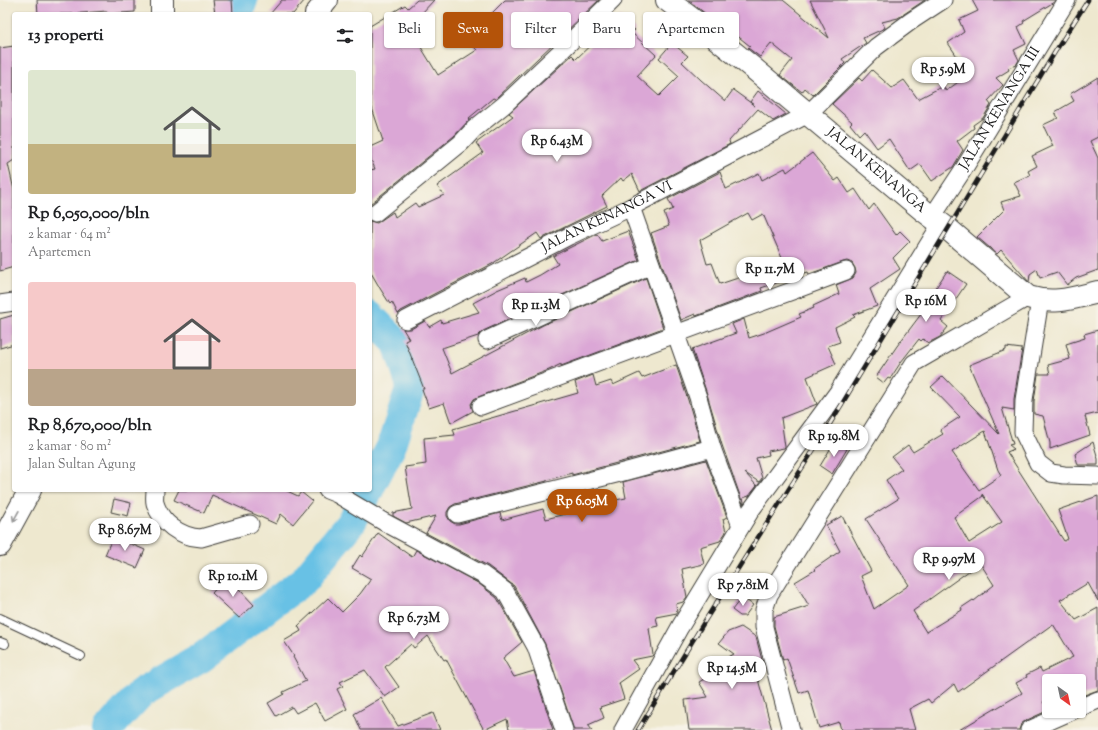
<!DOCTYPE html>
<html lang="id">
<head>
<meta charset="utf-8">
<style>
	body { margin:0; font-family:"Sorts Mill Goudy",serif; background:#f2f2f2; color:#202124; height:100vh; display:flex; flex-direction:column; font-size:15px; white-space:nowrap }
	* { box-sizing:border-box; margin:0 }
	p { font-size:13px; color:#757577 }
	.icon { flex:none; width:22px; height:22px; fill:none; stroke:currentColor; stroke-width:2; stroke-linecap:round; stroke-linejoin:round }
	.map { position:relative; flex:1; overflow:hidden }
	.side { position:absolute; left:12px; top:12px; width:360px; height:480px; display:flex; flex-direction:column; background:#fff; border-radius:4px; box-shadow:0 1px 3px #0004 }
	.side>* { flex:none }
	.hud { position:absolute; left:384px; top:12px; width:380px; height:36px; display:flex; gap:8px }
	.needle { width:26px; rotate:147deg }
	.buttons { position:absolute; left:1042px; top:674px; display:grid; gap:8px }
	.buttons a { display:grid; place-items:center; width:44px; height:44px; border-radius:4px; background:#fff; box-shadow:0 1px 3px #0004; font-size:20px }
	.price { position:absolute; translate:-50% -34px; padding:0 9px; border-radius:14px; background:#fff; color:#222; font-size:13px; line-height:26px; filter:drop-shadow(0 1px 2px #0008) }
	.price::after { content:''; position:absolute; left:50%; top:24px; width:12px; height:9px; margin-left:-6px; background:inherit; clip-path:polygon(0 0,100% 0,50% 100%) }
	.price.on { background:#b45309; color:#fff }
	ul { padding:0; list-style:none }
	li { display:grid; align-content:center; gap:8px; height:212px; padding:0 16px }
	li span { display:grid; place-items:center; height:124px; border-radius:4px; color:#555 }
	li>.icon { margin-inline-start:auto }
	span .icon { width:72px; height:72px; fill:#fffc; stroke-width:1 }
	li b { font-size:17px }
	h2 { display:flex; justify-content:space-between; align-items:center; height:48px; padding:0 16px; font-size:17px }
	.tag { padding:0 14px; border-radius:4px; background:#fff; box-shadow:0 1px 3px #0004; font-size:14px; line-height:36px }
	.tag.on { background:#b45309; color:#fff }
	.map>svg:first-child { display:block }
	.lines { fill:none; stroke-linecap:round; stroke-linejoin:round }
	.river { stroke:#67c1e5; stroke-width:30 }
	.building { fill:#dba7d6; fill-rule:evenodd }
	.service-casing { stroke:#3c3b37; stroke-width:10 }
	.minor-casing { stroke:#3c3b37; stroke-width:19 }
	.secondary-casing { stroke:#3c3b37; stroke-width:24 }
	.trunk-casing { stroke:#3c3b37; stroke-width:24 }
	.service { stroke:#fff; stroke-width:8 }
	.minor { stroke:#fff; stroke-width:17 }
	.secondary { stroke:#fff; stroke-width:22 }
	.trunk { stroke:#fff; stroke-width:22 }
	.rail-casing { stroke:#1c1c1c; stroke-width:4.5 }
	.rail { stroke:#f7f3e8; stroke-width:3; stroke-dasharray:9; stroke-linecap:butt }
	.oneway { stroke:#999 }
	.labels { text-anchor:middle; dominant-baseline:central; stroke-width:3; stroke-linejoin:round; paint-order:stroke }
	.street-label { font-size:14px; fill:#1c1c1c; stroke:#f7f3e8 }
</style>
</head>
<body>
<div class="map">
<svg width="1098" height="730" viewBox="0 0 1098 730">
	<rect width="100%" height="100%" fill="#f7f3e8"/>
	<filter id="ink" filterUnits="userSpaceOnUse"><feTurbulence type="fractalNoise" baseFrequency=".025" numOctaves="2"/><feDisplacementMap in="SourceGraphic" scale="8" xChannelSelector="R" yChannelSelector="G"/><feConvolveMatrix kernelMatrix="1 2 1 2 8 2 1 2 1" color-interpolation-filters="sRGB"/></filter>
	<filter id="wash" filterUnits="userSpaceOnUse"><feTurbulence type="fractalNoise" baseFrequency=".012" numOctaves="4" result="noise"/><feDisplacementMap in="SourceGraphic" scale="16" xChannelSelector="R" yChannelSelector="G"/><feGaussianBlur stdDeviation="0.9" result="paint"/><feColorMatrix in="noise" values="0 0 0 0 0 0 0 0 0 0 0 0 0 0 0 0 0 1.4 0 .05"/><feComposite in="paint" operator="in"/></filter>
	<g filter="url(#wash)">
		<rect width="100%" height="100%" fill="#eee8cf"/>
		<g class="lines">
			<!-- river -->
			<path class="river" d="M238,14L243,0
				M370,316L397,343L411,386L391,447L370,487
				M107,730L142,692L201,658L304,580L352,521L369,490"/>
		</g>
		<g id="blocks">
			<!-- building -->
			<path class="building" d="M37,0H135V12L107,14V11L70,14H38Z
				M213,0H232L233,14H215Z
				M282,0H305L293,14H270Z
				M417,0H434L409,27L418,34L424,41L419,44L438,75L477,50L473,46L493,29L485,20L505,0H599L497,97L495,99L493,98L469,118L470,119L454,136L370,204V170L375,169L370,157V147L383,141L370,102V26L405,5L408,8Z
				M688,0H783L829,38L810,0H925L898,18L882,22L885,28L863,38L866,43L842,59L845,63L813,95L805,88L802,92L780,75L792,60L771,43L760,57L748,48L750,46L735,34L736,33L715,14L711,18Z
				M972,0H1055L1054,2L1023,21L1024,23L1018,27L1026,44L1014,50L1019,60L1016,65L1008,68L1009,70L996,78L1003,85L988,101L991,105L983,118L973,125L974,128L957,141L963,150L953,167L932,181L920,164L910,171L889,139L877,148L864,130L859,135L850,124L852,122L832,104L859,78L862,81L872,70L892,88L904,80L918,99L943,86L946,91L969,74L948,43L964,32L959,20L978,11Z
				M621,16L635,30L632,33L656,55L637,76L659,96L679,76L659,58L672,43L688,56L682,62L701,80L725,101L733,90L755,106L750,102L758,91L786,114L773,121L758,109L729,141L730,144L640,191L632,174L623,181L621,178L602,196L607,206L541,239L537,233L492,264L401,311L398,314L392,302L390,304L381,290L370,271V221L377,223L393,212L395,217L415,203L418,207L444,195L437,186L483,153L476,143L513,116L509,113L572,55L576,59Z
				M14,46V160L8,164L14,190V267L0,271V48Z
				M1098,77V137L1090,141L1098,158V270L1076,278L1067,285L1057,272L1040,278L1037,269L1030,274L1029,282L1001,250L997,254L977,237L1004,210L1001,202L1021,196L1014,182L1030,175L1028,171L1037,166L1032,156L1053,146L1043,125L1058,118L1055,112L1074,101L1070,94Z
				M812,153L835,181L839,178L849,193L855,189L869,210L874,204L896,235L900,231L910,241L893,258L900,269L870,289L877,306L853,315L855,317L835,327L840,342L828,346L836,364L807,377L817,404L781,418L785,447L784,448L768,451L769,455L756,458L762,478L759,482L745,473L757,486L749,496L743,498L744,502L743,504L722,445L707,394L692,349L736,333L732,324L744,319L749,338L764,333L801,317L799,314L814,308L813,306L839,294L836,285L853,278L856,273L855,268L852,263L847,261L843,262L809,274L808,272L761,288L762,291L696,316L695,314L681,320L651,233L669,226L664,213L673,209L668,199L720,172L726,189L759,173L762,180L785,168L787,172ZM748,213L752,220L763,214L785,265L757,275L756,272L720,284L712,263L707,264L700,240Z
				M628,231L639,260L483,331L478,336L442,348L452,373L543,325L646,278L663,328L561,366V364L549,370L478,397L474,399L471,404L473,411L451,423L444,403L429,408L422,389H424L405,341L409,339L403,329H411L425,321L429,327L441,320L442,323L479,312L473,303L497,290L525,278L526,282L540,275L558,264L553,256L597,234L602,241Z
				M947,271L966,284L941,321L948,327L940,337L928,343L923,339L921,341L919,339L901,362L890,379L888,378L884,383L876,377L897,346L934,297L931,295Z
				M14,315V344L0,348V319Z
				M1098,330V413L1085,416L1090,435L1050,449V443L1043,416L1034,414V401L1038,374H1050L1048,365L1070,359L1066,344L1085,338L1084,334Z
				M1006,347L1022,349L1014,399V410L1002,408L1013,444L1009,445L1014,449L1007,452L1064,541L1068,539L1058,510L1098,496V601L1088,583L1060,600L1076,620L1098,608V690L1079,697V681H1049V699L1043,702L1049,710L1025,721L1021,724L1019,730H959L1022,693L1016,683L1027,677L1026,675L1040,668L1042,672L1073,657L1053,624L958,692L954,684L931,703L928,699L909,709L915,730H841L839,722L819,728L808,690L799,693L787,658L783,660L774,626V617L809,606L795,582L815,570L814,569L840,551L826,525L842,516L871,571L861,576L874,609L909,585L866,519L898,499L886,480L902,469L892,457L908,445L913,452L943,434L940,430L960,417L931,387L943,376L999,434L969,365L1006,350ZM985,431L998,470L1001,475L979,490L952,452ZM982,494L1002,522L969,543L954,517L983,496ZM980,563L994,585L974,601L973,600L961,608L962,610L926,632L913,611Z
				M676,365L688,400L700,441L613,464L572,475V473L547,480V481L455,504L450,507L447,512V516L450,521L455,524H459L500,513L502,520L543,509L546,519L580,510L576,494L598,489L601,503L626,498L623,482L706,460L727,517L723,519L726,532L720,541L700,547L704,564L682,569L687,597L683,602L676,604L677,613L656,617L658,626L649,628L653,655L652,656L632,660L639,669L619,683L624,699L600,707L604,718L588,725L592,730H574L545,644L514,586L488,566L426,533L436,516L406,523L393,516V513L412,509L405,467L426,464L424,438L455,435L453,429L578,393L575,382L593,375L596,386L611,381L613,385L639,373L642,378Z
				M835,441L847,449L832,474L820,466Z
				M1093,442L1098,459V465H1078L1075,454Z
				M179,490H285L298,496L301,492L312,501L293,524L281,514L276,524L212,495L204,513L174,500Z
				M114,499L131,503L128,516L111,512Z
				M378,533L412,557L416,550L478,583L497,598L522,642L503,658L514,677L534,671L553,730H509L507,719L484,730L446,659L444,660L428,636L414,648L411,644L385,667L399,687L385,697L365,670L340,682L343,686L337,689L347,709L325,721L315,703L296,713L292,707L276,716L268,703L284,694L283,692L306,681L293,657L294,656L284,641L301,631L298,626L328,598L342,612L360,594L371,579L352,568L360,555L362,557Z
				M113,536L145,550L137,568L105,555Z
				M227,576L254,605L239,618L212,593Z
				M742,597L753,605L745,616H740L732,610Z
				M741,627L756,637L764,668L756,672L772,730H689L685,700L708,697L699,682L711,675L708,668L734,654L719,643L728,632Z
				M381,698L398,726L433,713L440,730H361L354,714Z"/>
		</g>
	</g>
	<g filter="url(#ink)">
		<use href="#blocks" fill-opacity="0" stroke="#3c3b37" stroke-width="1"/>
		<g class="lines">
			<!-- service casing -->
			<g class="service-casing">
				<path id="service" d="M0,618L81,656
					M0,642L5,644"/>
			</g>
			<!-- minor casing -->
			<g class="minor-casing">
				<g id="minor">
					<path d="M631,207L698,397L712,448L741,526"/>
					<path d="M375,213L461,143L474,129L504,105L559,53L613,0"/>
					<path id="s1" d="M932,217L963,170L1067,0"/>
					<path d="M1040,300L1024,400L1023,432L1038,463L1051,473L1064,475L1098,476"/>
					<path d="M0,304L14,302"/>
					<path id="s2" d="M406,320L569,236L631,207L808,114L876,47L911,21L943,0"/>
					<path d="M487,340L651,265"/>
					<path d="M481,406L846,271"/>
					<path d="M155,490C155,494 154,499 155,503C161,523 180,537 201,538L250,524"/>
					<path d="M327,490L337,494L384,522L483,575L505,591L536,647L564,730"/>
					<path d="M457,514L616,474L712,448"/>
					<path d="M1079,708L1098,700"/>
					<path d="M623,730L680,627L751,510L838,392L941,224"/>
					<path d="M791,730L764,627V610L769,595L914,363L1028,297"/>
					<path d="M1029,730L1072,711"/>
				</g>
			</g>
			<!-- secondary casing -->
			<g class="secondary-casing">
				<g id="secondary">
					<path d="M162,0V14"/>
					<path id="s3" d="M667,0L696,22L753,68L924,211L948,229L1028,297C1054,305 1073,298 1098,292"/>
				</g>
			</g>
			<!-- trunk casing -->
			<g class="trunk-casing">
				<path id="trunk" d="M316,14L327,0
					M0,545L30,490"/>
			</g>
			<!-- service -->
			<use href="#service" class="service"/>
			<!-- minor -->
			<use href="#minor" class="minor"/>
			<!-- secondary -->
			<use href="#secondary" class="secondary"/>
			<!-- trunk -->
			<use href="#trunk" class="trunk"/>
			<!-- rail casing -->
			<g class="rail-casing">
				<path id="rail" d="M638,730L706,619L825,432L1055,52L1088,0"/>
			</g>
			<!-- rail -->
			<use href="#rail" class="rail"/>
		</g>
		<!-- one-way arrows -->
		<defs><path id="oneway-shaft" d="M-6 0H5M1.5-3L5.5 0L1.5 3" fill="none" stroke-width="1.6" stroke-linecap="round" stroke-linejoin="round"/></defs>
		<use class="oneway" href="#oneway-shaft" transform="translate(16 516) rotate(119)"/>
	</g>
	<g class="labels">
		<!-- street labels -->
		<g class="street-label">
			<text stroke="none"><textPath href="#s1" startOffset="128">JALAN KENANGA III</textPath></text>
			<text stroke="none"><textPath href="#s3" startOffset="270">JALAN KENANGA</textPath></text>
			<text stroke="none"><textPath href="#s2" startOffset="226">JALAN KENANGA VI</textPath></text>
		</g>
	</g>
</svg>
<div class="buttons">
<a><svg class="needle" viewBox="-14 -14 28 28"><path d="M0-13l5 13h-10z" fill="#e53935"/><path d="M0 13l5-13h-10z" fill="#757577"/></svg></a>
</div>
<b class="price" style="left:943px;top:91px">Rp 5.9M</b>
<b class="price" style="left:557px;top:163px">Rp 6.43M</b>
<b class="price" style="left:770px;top:291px">Rp 11.7M</b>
<b class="price" style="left:926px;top:323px">Rp 16M</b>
<b class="price" style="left:536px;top:327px">Rp 11.3M</b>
<b class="price" style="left:834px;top:458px">Rp 19.8M</b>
<b class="price on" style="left:582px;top:523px">Rp 6.05M</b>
<b class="price" style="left:125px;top:552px">Rp 8.67M</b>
<b class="price" style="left:949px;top:581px">Rp 9.97M</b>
<b class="price" style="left:233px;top:598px">Rp 10.1M</b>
<b class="price" style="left:743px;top:607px">Rp 7.81M</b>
<b class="price" style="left:414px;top:640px">Rp 6.73M</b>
<b class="price" style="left:732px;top:690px">Rp 14.5M</b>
<div class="hud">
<a class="tag">Beli</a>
<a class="tag on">Sewa</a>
<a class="tag">Filter</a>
<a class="tag">Baru</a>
<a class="tag">Apartemen</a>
</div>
<section class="side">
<h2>13 properti<svg class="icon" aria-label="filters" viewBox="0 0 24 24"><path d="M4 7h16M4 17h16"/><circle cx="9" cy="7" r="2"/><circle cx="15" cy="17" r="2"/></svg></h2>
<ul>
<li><span style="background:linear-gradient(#dfe7d0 60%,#c2b280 0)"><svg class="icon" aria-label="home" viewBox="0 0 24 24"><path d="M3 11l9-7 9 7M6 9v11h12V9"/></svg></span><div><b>Rp 6,050,000/bln</b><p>2 kamar · 64 m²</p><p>Apartemen</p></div></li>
<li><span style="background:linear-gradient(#f6c9c9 70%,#b9a48a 0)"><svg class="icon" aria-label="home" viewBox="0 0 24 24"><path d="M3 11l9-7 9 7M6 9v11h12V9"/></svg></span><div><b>Rp 8,670,000/bln</b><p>2 kamar · 80 m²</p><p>Jalan Sultan Agung</p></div></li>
</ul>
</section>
</div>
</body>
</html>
